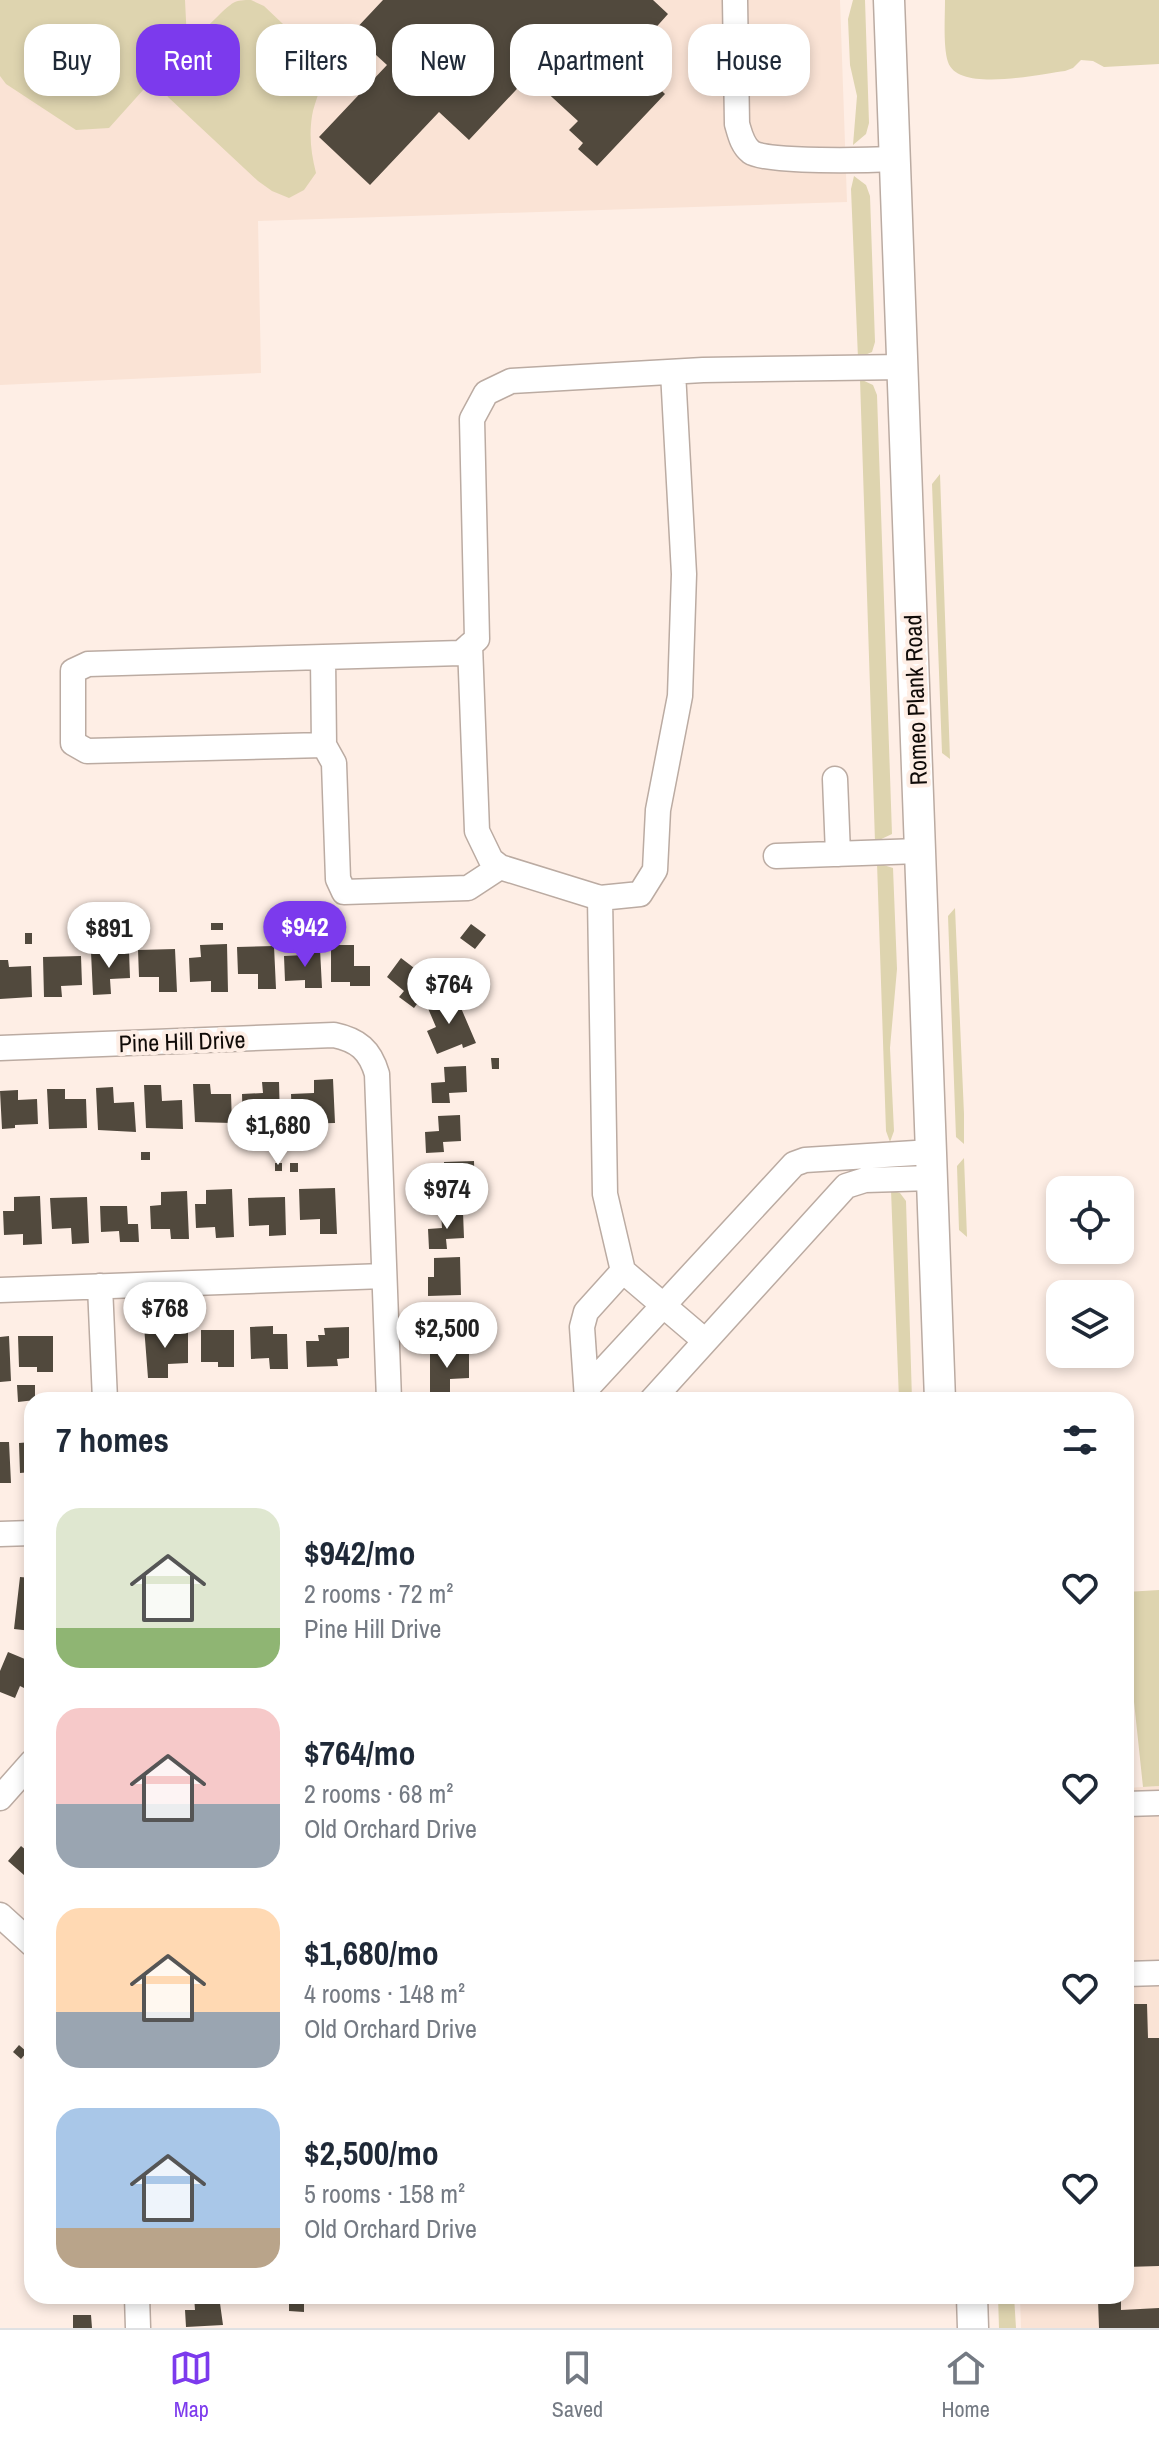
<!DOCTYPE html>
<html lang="en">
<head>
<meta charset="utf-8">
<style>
	body { margin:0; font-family:"Archivo Narrow",sans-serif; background:#f6f6f7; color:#1f2937; height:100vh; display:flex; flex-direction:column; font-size:30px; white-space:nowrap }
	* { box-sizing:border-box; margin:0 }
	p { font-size:26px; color:#747a83 }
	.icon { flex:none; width:44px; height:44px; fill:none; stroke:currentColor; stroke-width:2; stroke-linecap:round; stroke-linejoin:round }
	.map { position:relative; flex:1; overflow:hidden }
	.sheet { position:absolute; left:24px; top:1392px; width:1110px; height:912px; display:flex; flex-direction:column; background:#fff; border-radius:24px; box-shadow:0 4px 12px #0003 }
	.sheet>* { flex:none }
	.guide { position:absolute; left:24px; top:24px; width:1112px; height:72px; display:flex; gap:16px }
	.buttons { position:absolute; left:1046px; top:1176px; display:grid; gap:16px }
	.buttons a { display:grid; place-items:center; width:88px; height:88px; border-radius:16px; background:#fff; box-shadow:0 4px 12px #0003; font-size:40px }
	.price { position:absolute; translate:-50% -68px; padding:0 18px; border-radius:28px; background:#fff; color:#222; font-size:26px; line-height:52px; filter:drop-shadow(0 2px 4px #0008) }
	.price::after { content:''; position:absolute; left:50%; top:48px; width:24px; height:18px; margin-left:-12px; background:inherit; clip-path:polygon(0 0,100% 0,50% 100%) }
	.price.current { background:#7c3aed; color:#fff }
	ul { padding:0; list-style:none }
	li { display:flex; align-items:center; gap:24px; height:200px; padding:0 32px }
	li span { display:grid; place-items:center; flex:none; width:224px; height:160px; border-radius:24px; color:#555 }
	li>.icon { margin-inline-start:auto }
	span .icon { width:96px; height:96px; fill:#fffc; stroke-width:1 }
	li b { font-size:34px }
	h2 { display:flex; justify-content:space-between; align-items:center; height:96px; padding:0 32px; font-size:34px }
	.tag { padding:0 28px; border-radius:24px; background:#fff; box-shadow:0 4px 12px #0003; font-size:28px; line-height:72px }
	.tag.current { background:#7c3aed; color:#fff }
	.tabs { display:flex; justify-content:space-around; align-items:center; height:112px; border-top:2px solid #e0e1e3; background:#fff; font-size:22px; color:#747a83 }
	.tabs a { display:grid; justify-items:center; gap:4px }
	.tabs .current { color:#7c3aed }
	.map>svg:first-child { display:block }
	.built { fill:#fae3d5 }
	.green { fill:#ded4af }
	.building { fill:#51493d }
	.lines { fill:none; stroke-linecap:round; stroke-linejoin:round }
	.minor-casing { stroke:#bbaba2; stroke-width:27 }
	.major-casing { stroke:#bbaba2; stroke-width:33 }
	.minor { stroke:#fff; stroke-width:24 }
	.major { stroke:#fff; stroke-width:30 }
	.labels { text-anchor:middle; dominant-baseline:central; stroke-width:8; stroke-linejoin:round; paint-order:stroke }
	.street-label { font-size:24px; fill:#100b08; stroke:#feeee5 }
</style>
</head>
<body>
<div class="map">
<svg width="1159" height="2328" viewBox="0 0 1159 2328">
	<rect width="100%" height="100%" fill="#feeee5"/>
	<!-- built -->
	<path class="built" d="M0,0H840L847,202L258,221L261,373L0,385Z
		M1159,1786V2328H1021L1020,2296H1126V1788Z"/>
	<!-- green -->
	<path class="green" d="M0,0H185L187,41L109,128L76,130L6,84L0,76Z
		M251,0L264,6L322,61C327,80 315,98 312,116C309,136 311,153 316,173L304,190L289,198L272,191L258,181L168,97C165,91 162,86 164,79C169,67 221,10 233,3C238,0 244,0 251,0Z
		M853,0H865L869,123L866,134L853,145L857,96L850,65L848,19Z
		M945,0H1159V64L1104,67L1093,61L1081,60L1073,68L1065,71C1039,74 958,93 948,62C943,47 945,17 945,0Z
		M854,176L866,185L870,196L875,342L872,352L858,358L851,189Z
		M860,379L873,385L877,395L892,834L875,842Z
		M940,474L950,759L942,753L932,484Z
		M877,863L893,868L897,969L890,1048L894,1131L890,1142L886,1131Z
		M955,908L964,1114V1144L956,1137L948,916Z
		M964,1158L967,1237L959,1230L957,1166Z
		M891,1190L900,1193L906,1201L912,1400H899Z
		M1159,1590V1786L1143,1787L1126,1626V1592Z
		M998,2296H1014L1016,2328H999Z"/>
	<!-- building -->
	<path class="building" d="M383,0H653L668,14L642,43L655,55L640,70L665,94L597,166L578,149L583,143L569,130L578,121L529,76L469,140L439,112L370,185L319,137L387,65L352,33Z
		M211,923H223V930H211Z
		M471,924L486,935L475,949L460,938Z
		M70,932H77V940H70Z
		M25,933H32V944H25Z
		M227,944L228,992H211V981L190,982L189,958L201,957L200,945Z
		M331,945H354V966H370V986H350V982H331Z
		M274,946L276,989H258V974H238L237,947Z
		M175,949L177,992H159V977H139L138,950Z
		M320,949L322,988H305V980L285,981L284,956L305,955V950Z
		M129,951L130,978L110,979L111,994L93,995L91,952Z
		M81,956L82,985L61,986L62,997H44L43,957Z
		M401,958L418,971L423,965L438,976L414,1008L399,997L404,991L387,977Z
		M0,960H8L9,967L31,966L32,997L0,999Z
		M455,994L476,1043L463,1048L462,1044L437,1054L427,1031L436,1027L427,1006Z
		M491,1058H499V1069H492Z
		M466,1066L467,1092L449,1093L450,1103H432L431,1083L445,1082L444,1067Z
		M333,1079L335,1123L292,1124L291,1094L314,1093V1080Z
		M262,1082H279L280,1120H259L260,1131H243L242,1094L263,1093Z
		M193,1084H210L211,1094H231L232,1123L195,1122Z
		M144,1085H161L162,1101L182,1100L183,1129L146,1128Z
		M113,1087L114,1103L134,1102L136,1132L98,1130L96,1088Z
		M47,1089H65V1099H86L87,1128L49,1129Z
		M18,1090V1100L37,1099L38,1124L15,1125V1128L2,1129L0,1091Z
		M460,1115L461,1141L443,1142L444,1152L426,1153L425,1132L439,1131L438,1116Z
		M141,1152H150V1160H141Z
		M474,1161L475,1197L426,1198V1183L444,1182V1162Z
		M275,1163H282V1171H275Z
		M290,1163H298V1172H290Z
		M335,1188L337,1234H320V1219L300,1220L299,1189Z
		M232,1189L234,1237L216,1238L215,1227L196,1228L195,1204H206V1190Z
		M187,1191L189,1239H171L170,1229H151L150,1206L161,1205V1192Z
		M40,1196L42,1244L23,1245V1234L4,1235L3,1211H14V1197Z
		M87,1197L89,1243L72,1244L71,1228L52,1229L50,1198Z
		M285,1197L286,1235L269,1236V1225L249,1226L248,1198Z
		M100,1206H127L128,1224H138L139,1242H120L119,1231L101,1232Z
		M463,1212L464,1238L446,1239L447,1249H429L428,1229L442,1228L441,1213Z
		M460,1257L461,1295L428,1296V1277H434V1258Z
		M429,1306H468V1330L448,1331V1344H429Z
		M144,1326H164V1332L188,1330V1363L168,1364V1378H148Z
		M273,1326V1334H287L288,1369H270L269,1358L251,1359L250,1327Z
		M349,1327V1358L337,1359L338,1366L307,1367L306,1341H319L318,1335H325L324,1328Z
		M201,1330H234V1367H218V1362H201Z
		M9,1336L11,1381L0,1382V1337Z
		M18,1336H53V1372H37V1367H19Z
		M430,1354H469V1378L450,1379V1392H430Z
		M17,1385H35V1400L18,1402Z
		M0,1442H9L11,1483H0Z
		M32,1442V1472L20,1473L19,1443Z
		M20,1577L32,1578V1631L14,1629Z
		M8,1652L32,1662V1681L28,1679L24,1688L20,1686L15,1698L0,1692V1671Z
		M21,1846L32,1855V1882L8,1861Z
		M1126,2004H1147L1148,2038H1159V2266L1126,2267Z
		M19,2045L27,2052L21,2059L13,2052Z
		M39,2296H75V2299L39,2300Z
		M194,2296H219L223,2325L186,2327L185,2310H195Z
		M1121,2299V2310L1159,2308V2328H1099L1098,2300Z
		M289,2302H304V2312L289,2311Z
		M73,2315H91L92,2328H73Z"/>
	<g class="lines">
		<!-- minor casing -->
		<g class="minor-casing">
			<path id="minor" d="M735,0L737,124C740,134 742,145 751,152C766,163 871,160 895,159
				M470,645L477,831L491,860L500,867L600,898L605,1194L623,1271
				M323,658L324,745
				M835,779L838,854
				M776,856L919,851
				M500,867L468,888L344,892L338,879L334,763L324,745L87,751L73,743V671L88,664L461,653L477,639L472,419L486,393L511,381L703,370L903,367
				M600,898L640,894L655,870L658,810L680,696L684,574L673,372
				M0,1048L334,1035C358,1040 370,1050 377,1074L389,1400
				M100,1286L105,1400
				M0,1290L384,1276
				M587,1388L794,1164L805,1160L931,1152
				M587,1399L582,1327L586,1312L623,1271L704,1340
				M652,1400L846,1186L865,1180L932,1178
				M0,1534L32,1533
				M0,1798L32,1762
				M1126,1804L1159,1803
				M0,1915L32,1944
				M1126,1974L1159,1973
				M137,2296L138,2328"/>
		</g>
		<!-- major casing -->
		<g class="major-casing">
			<path id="major" d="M889,0L940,1400
				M972,2296L973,2328"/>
		</g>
		<!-- minor -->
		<use href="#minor" class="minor"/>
		<!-- major -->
		<use href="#major" class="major"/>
	</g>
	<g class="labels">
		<!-- street labels -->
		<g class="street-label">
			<text transform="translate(915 700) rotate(-92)">Romeo Plank Road</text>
			<text transform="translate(182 1041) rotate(-2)">Pine Hill Drive</text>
		</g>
	</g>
</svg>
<div class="buttons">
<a><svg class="icon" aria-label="locate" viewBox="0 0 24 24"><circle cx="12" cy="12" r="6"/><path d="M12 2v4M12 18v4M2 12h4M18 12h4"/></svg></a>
<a><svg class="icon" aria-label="layers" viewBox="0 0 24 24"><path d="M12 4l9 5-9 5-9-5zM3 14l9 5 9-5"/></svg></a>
</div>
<b class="price current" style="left:305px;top:969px">$942</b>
<b class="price" style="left:109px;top:970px">$891</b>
<b class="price" style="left:449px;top:1026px">$764</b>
<b class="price" style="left:278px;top:1167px">$1,680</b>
<b class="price" style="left:447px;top:1231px">$974</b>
<b class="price" style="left:165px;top:1350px">$768</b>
<b class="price" style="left:447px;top:1370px">$2,500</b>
<div class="guide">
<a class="tag">Buy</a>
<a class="tag current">Rent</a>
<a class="tag">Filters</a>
<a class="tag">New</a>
<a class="tag">Apartment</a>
<a class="tag">House</a>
</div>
<section class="sheet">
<h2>7 homes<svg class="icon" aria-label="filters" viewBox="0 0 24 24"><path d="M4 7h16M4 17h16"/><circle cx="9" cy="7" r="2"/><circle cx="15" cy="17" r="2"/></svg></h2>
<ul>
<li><span style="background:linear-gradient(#dfe7d0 75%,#8fb573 0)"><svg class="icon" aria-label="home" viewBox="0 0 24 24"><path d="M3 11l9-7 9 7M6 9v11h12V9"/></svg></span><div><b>$942/mo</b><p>2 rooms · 72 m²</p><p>Pine Hill Drive</p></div><svg class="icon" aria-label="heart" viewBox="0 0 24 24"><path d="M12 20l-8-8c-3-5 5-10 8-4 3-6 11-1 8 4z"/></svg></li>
<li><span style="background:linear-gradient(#f6c9c9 60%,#9aa5b1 0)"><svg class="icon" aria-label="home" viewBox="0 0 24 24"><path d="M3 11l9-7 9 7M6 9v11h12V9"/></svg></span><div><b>$764/mo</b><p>2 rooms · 68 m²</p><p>Old Orchard Drive</p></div><svg class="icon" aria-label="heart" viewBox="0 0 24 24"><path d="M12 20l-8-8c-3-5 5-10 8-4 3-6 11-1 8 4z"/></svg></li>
<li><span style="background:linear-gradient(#ffd9b3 65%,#9aa5b1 0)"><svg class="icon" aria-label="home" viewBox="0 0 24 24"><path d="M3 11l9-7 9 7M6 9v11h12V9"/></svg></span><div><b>$1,680/mo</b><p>4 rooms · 148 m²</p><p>Old Orchard Drive</p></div><svg class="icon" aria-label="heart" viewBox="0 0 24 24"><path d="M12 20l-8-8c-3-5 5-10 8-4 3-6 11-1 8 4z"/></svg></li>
<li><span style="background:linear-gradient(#a9c7e8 75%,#b9a48a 0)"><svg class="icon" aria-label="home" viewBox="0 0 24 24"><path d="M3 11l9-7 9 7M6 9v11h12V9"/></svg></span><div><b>$2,500/mo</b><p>5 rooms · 158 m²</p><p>Old Orchard Drive</p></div><svg class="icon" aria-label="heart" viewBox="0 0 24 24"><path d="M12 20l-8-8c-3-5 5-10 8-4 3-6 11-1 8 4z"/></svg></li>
</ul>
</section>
</div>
<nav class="tabs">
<a class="current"><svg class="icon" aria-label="map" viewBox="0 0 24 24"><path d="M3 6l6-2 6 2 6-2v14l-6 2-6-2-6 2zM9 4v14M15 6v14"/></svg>Map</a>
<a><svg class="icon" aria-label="saved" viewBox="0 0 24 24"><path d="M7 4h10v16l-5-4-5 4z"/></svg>Saved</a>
<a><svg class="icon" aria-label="home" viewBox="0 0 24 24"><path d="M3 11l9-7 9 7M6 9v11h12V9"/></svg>Home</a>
</nav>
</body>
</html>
